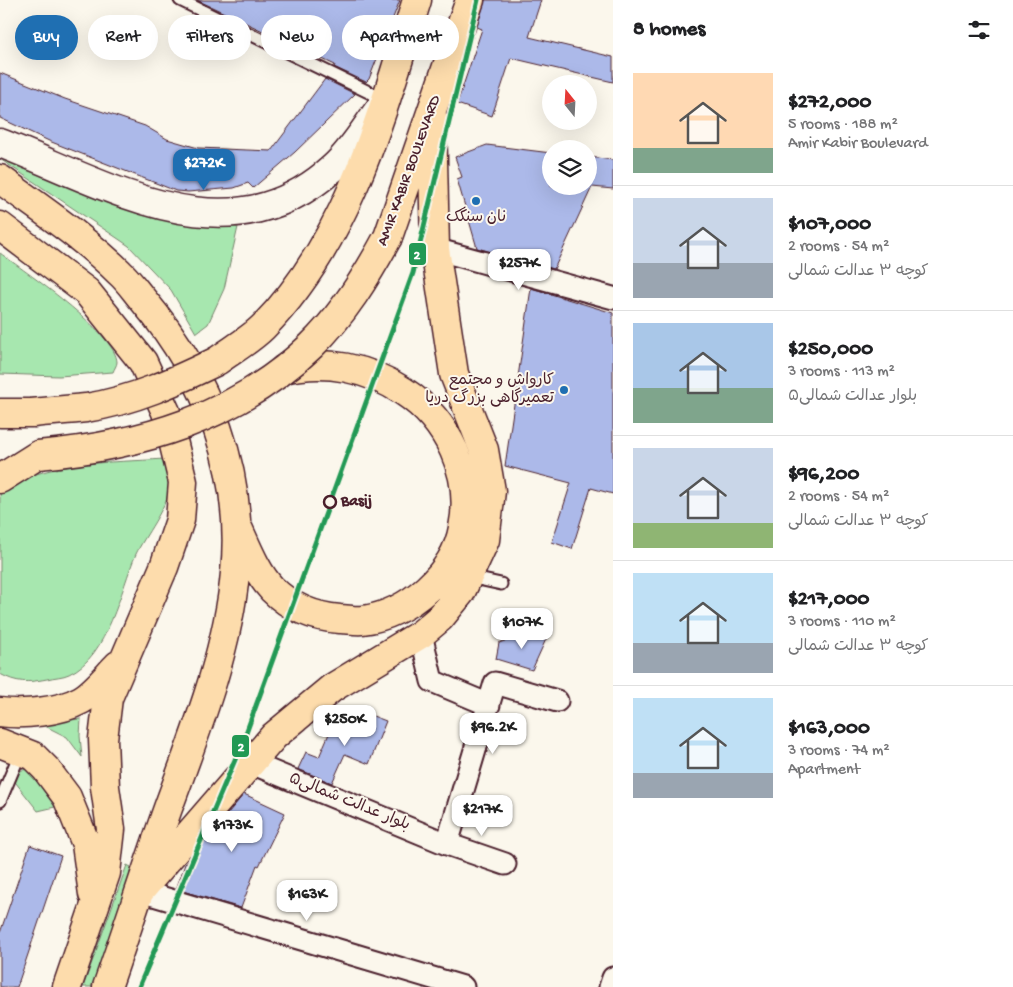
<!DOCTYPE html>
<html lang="en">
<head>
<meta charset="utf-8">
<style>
	body { margin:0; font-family:"Gochi Hand","Playpen Sans Arabic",sans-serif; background:#f6f6f6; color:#202124; height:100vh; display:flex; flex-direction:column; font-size:19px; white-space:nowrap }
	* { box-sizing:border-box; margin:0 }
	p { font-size:16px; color:#757577 }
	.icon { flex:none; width:28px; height:28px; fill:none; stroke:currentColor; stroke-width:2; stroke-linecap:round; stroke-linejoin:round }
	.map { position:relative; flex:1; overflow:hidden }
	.sheet { display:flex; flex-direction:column; background:#fff; width:400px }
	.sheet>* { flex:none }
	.top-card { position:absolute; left:15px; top:15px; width:475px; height:45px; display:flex; gap:10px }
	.needle { width:32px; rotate:342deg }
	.tools { position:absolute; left:542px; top:75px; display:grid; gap:10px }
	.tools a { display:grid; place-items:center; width:55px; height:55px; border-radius:50%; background:#fff; box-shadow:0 5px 20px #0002; font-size:25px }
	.price { position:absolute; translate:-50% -42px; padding:0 11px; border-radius:10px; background:#fff; color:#222; font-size:16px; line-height:32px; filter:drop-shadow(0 1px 2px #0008) }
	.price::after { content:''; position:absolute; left:50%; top:30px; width:15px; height:11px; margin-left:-8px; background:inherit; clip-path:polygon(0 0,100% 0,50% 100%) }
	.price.active { background:#1f6fb2; color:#fff }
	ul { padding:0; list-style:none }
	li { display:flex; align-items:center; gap:15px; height:125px; padding:0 20px }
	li+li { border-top:1px solid #e0e0e0 }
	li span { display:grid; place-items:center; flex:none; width:140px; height:100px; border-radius:0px; color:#555 }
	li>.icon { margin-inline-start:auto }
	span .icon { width:60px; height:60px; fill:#fffc; stroke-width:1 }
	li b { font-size:21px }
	h2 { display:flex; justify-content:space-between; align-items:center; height:60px; padding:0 20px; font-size:21px }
	.chip { padding:0 18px; border-radius:22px; background:#fff; box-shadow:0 5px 20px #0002; font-size:18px; line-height:45px }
	.chip.active { background:#1f6fb2; color:#fff }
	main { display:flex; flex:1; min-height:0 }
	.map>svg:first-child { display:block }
	.green { fill:#a7e7af; stroke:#78836d }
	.building { fill:#acb9e9; stroke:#4a1f2b }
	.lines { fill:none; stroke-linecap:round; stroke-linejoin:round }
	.lane-casing { stroke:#4a1f2b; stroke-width:15 }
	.street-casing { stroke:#4a1f2b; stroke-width:25 }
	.secondary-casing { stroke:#4a1f2b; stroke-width:31 }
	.primary-casing { stroke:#4a1f2b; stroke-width:31 }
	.lane { stroke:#fbf7ec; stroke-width:11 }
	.street { stroke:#fbf7ec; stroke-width:21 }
	.secondary { stroke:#fbf7ec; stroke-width:28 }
	.primary { stroke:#fddcac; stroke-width:28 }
	.primary-bridge-casing { stroke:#4a1f2b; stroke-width:31; stroke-linecap:butt }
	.primary-bridge { stroke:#fddcac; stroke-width:28 }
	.metro-1-casing { stroke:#fbf7ec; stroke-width:9 }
	.metro-1 { stroke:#229954; stroke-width:5 }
	.poi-dot { fill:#1f6fb2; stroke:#fbf7ec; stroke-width:2 }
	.stop-dot { fill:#fbf7ec; stroke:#4a1f2b; stroke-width:2.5 }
	.labels { text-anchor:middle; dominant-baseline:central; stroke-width:4; stroke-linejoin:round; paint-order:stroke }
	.street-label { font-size:16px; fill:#4a1f2b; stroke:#fbf7ec }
	.poi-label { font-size:16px; fill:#4a1f2b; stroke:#fbf7ec }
	.stop-label { font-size:16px; font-weight:bold; fill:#4a1f2b; stroke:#fbf7ec; text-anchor:start }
	.line-badge { stroke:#fbf7ec; stroke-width:2 }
	.badge-label { font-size:14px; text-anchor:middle; font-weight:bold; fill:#fff }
</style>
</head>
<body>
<main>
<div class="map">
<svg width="613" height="987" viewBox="0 0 613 987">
	<rect width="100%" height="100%" fill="#fbf7ec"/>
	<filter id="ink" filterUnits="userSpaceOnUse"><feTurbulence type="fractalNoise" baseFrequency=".02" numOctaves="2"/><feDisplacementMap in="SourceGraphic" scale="10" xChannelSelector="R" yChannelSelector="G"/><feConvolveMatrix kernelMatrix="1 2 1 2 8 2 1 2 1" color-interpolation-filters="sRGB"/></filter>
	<g filter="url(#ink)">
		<!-- green -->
		<path class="green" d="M0,155L178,222L238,227L224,289L208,324L196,333L171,290L129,246L0,159Z
			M0,253C23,270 116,333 117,362C117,365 114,369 113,372L59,376L0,374Z
			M164,459C166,468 170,480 169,489C167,507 144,537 136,554C121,588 108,657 69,674C63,677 54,677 47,679C27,683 17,683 0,674V491C47,460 110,463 164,459Z
			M81,719L80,736L82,757L67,737L39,723Z
			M28,769L55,807L38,811L12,778V772Z
			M127,865L131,867L123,910L96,987H83Z"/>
		<!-- building -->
		<path class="building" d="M197,0H400L369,79L366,82L334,67L335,65Z
			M485,0H541L529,37L613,57V82L511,58L492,116L457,104L482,29L477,27Z
			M0,73L65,99L145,126L167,139L198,148L271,151L325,79L355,94L295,152L253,188L248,183L234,188L188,192L176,191L49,141L0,118Z
			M487,145L551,153V186H589V157L613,160V189L592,187L554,269L477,248L457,179L462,177L455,157Z
			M531,288L613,313V494L591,488L572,549L552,542L571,483L505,466Z
			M529,632L547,637L532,670L496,659L499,643Z
			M365,713L386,721L369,764L345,754L332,783L298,769L306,752L319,757L334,722L345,726L347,720L355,723L358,716L363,718Z
			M244,794L285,813L259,866L257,865L241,908L176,889L185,864Z
			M30,845L61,856L17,987H0V933Z"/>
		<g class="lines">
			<!-- lane casing -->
			<g class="lane-casing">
				<path id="lane" d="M180,0L385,100
					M469,577L501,584
					M0,801L21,751"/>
			</g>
			<!-- street casing -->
			<g class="street-casing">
				<path id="street" d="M435,249L613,298
					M421,634L432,681L489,705
					M251,763L447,844L505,864
					M447,844L495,683L557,701
					M140,891L463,987
					M610,987L613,978"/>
			</g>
			<!-- secondary casing -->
			<g class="secondary-casing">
				<path id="secondary" d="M0,143C110,185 229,263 334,167C352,151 366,127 381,107"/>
			</g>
			<!-- primary casing -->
			<g class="primary-casing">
				<path id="primary" d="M0,179C39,208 86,239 120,273C129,281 136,292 144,301C208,377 245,473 235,573C228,652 195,734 168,808C147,867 128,927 107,987
					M0,226L87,292L143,362L166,412L183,482L180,520L164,567L108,698L103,739L105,787L111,829L106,873L67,987
					M388,237L470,0
					M217,361C232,350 250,340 263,327C349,240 382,113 417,0
					M0,413H32
					M0,479L38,455
					M239,530C248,550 257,573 272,589C291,608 315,617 340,619C347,619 356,621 363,620C408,614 455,574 463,528C474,475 448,420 403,391C368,368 325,359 284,369
					M0,712C23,715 59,712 81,700C94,693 107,676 118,665
					M0,743L33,756L46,769L67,797L86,844L93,894
					M140,891L274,736L332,688L421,634L440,618L461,592L485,540L491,491L484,450L454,374L435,249L432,115"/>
			</g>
			<!-- lane -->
			<use href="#lane" class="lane"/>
			<!-- street -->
			<use href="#street" class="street"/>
			<!-- secondary -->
			<use href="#secondary" class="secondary"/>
			<!-- primary -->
			<use href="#primary" class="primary"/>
			<!-- primary-bridge casing -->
			<g class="primary-bridge-casing">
				<path id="primary-bridge" d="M32,413C50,411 68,410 86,408C132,401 176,381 217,361
					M38,455C140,446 236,418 311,346C343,315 367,276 388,237"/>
			</g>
			<!-- primary-bridge -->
			<use href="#primary-bridge" class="primary-bridge"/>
			<!-- metro-1 casing -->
			<g class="metro-1-casing">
				<path id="metro-1" d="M139,987L245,736L413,273L478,0"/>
			</g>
			<!-- metro-1 -->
			<use href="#metro-1" class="metro-1"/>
		</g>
	</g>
	<!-- markers -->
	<g class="poi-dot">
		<circle cx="476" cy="201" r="5"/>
		<circle cx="564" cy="390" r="5"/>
	</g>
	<circle class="stop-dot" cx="330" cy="502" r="6"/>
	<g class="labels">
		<!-- street labels -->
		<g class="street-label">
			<text transform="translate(410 171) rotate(-70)">AMIR KABIR BOULEVARD</text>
			<text transform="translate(349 803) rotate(22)">بلوار عدالت شمالی۵</text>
		</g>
		<!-- poi labels -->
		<g class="poi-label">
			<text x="476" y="218">نان سنگک</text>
			<text x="554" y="381" text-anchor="end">کارواش و مجتمع<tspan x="554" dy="18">تعمیرگاهی بزرگ دریا</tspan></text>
		</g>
		<!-- stop labels -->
		<g class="stop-label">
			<text x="341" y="502">Basij</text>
		</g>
	</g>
	<g class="line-badge">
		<rect x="408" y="242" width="19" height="24" rx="5" fill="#229954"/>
		<rect x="231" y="734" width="19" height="24" rx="5" fill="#229954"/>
	</g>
	<g class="badge-label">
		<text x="417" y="259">2</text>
		<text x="241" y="751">2</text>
	</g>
</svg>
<div class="tools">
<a><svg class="needle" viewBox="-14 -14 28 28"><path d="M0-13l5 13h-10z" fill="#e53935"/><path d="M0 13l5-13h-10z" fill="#757577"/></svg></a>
<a><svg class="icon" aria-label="layers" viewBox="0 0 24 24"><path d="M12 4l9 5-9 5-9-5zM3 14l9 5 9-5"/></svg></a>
</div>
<b class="price active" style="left:204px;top:191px">$272K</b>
<b class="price" style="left:519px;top:291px">$257K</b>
<b class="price" style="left:522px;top:650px">$107K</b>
<b class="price" style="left:345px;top:747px">$250K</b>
<b class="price" style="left:493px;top:755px">$96.2K</b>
<b class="price" style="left:482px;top:837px">$217K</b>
<b class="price" style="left:232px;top:853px">$173K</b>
<b class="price" style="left:307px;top:922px">$163K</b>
<div class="top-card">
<a class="chip active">Buy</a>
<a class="chip">Rent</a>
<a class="chip">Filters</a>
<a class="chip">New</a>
<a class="chip">Apartment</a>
</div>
</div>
<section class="sheet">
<h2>8 homes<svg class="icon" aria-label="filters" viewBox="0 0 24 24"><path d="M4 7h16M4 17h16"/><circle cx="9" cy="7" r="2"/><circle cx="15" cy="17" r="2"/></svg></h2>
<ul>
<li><span style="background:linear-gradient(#ffd9b3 75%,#7fa58c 0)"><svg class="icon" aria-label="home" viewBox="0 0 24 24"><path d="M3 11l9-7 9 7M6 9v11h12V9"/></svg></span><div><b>$272,000</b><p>5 rooms · 188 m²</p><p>Amir Kabir Boulevard</p></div></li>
<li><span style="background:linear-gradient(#c9d6e8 65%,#9aa5b1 0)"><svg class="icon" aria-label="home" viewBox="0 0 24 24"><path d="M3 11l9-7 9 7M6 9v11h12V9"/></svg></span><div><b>$107,000</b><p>2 rooms · 54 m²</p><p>کوچه ۳ عدالت شمالی</p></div></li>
<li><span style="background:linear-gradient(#a9c7e8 65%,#7fa58c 0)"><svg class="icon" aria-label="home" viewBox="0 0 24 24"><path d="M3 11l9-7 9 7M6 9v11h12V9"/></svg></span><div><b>$250,000</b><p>3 rooms · 113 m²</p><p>بلوار عدالت شمالی۵</p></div></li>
<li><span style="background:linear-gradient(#c9d6e8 75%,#8fb573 0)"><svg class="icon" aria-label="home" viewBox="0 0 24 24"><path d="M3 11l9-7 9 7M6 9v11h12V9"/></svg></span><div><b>$96,200</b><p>2 rooms · 54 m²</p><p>کوچه ۳ عدالت شمالی</p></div></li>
<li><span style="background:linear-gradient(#bfe0f5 70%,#9aa5b1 0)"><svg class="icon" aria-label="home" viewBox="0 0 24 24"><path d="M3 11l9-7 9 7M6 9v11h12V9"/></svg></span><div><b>$217,000</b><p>3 rooms · 110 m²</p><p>کوچه ۳ عدالت شمالی</p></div></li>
<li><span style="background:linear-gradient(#bfe0f5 75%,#9aa5b1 0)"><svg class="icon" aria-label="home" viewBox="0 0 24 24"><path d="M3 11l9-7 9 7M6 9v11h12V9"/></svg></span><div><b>$163,000</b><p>3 rooms · 74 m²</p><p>Apartment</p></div></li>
</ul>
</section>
</main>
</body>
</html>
